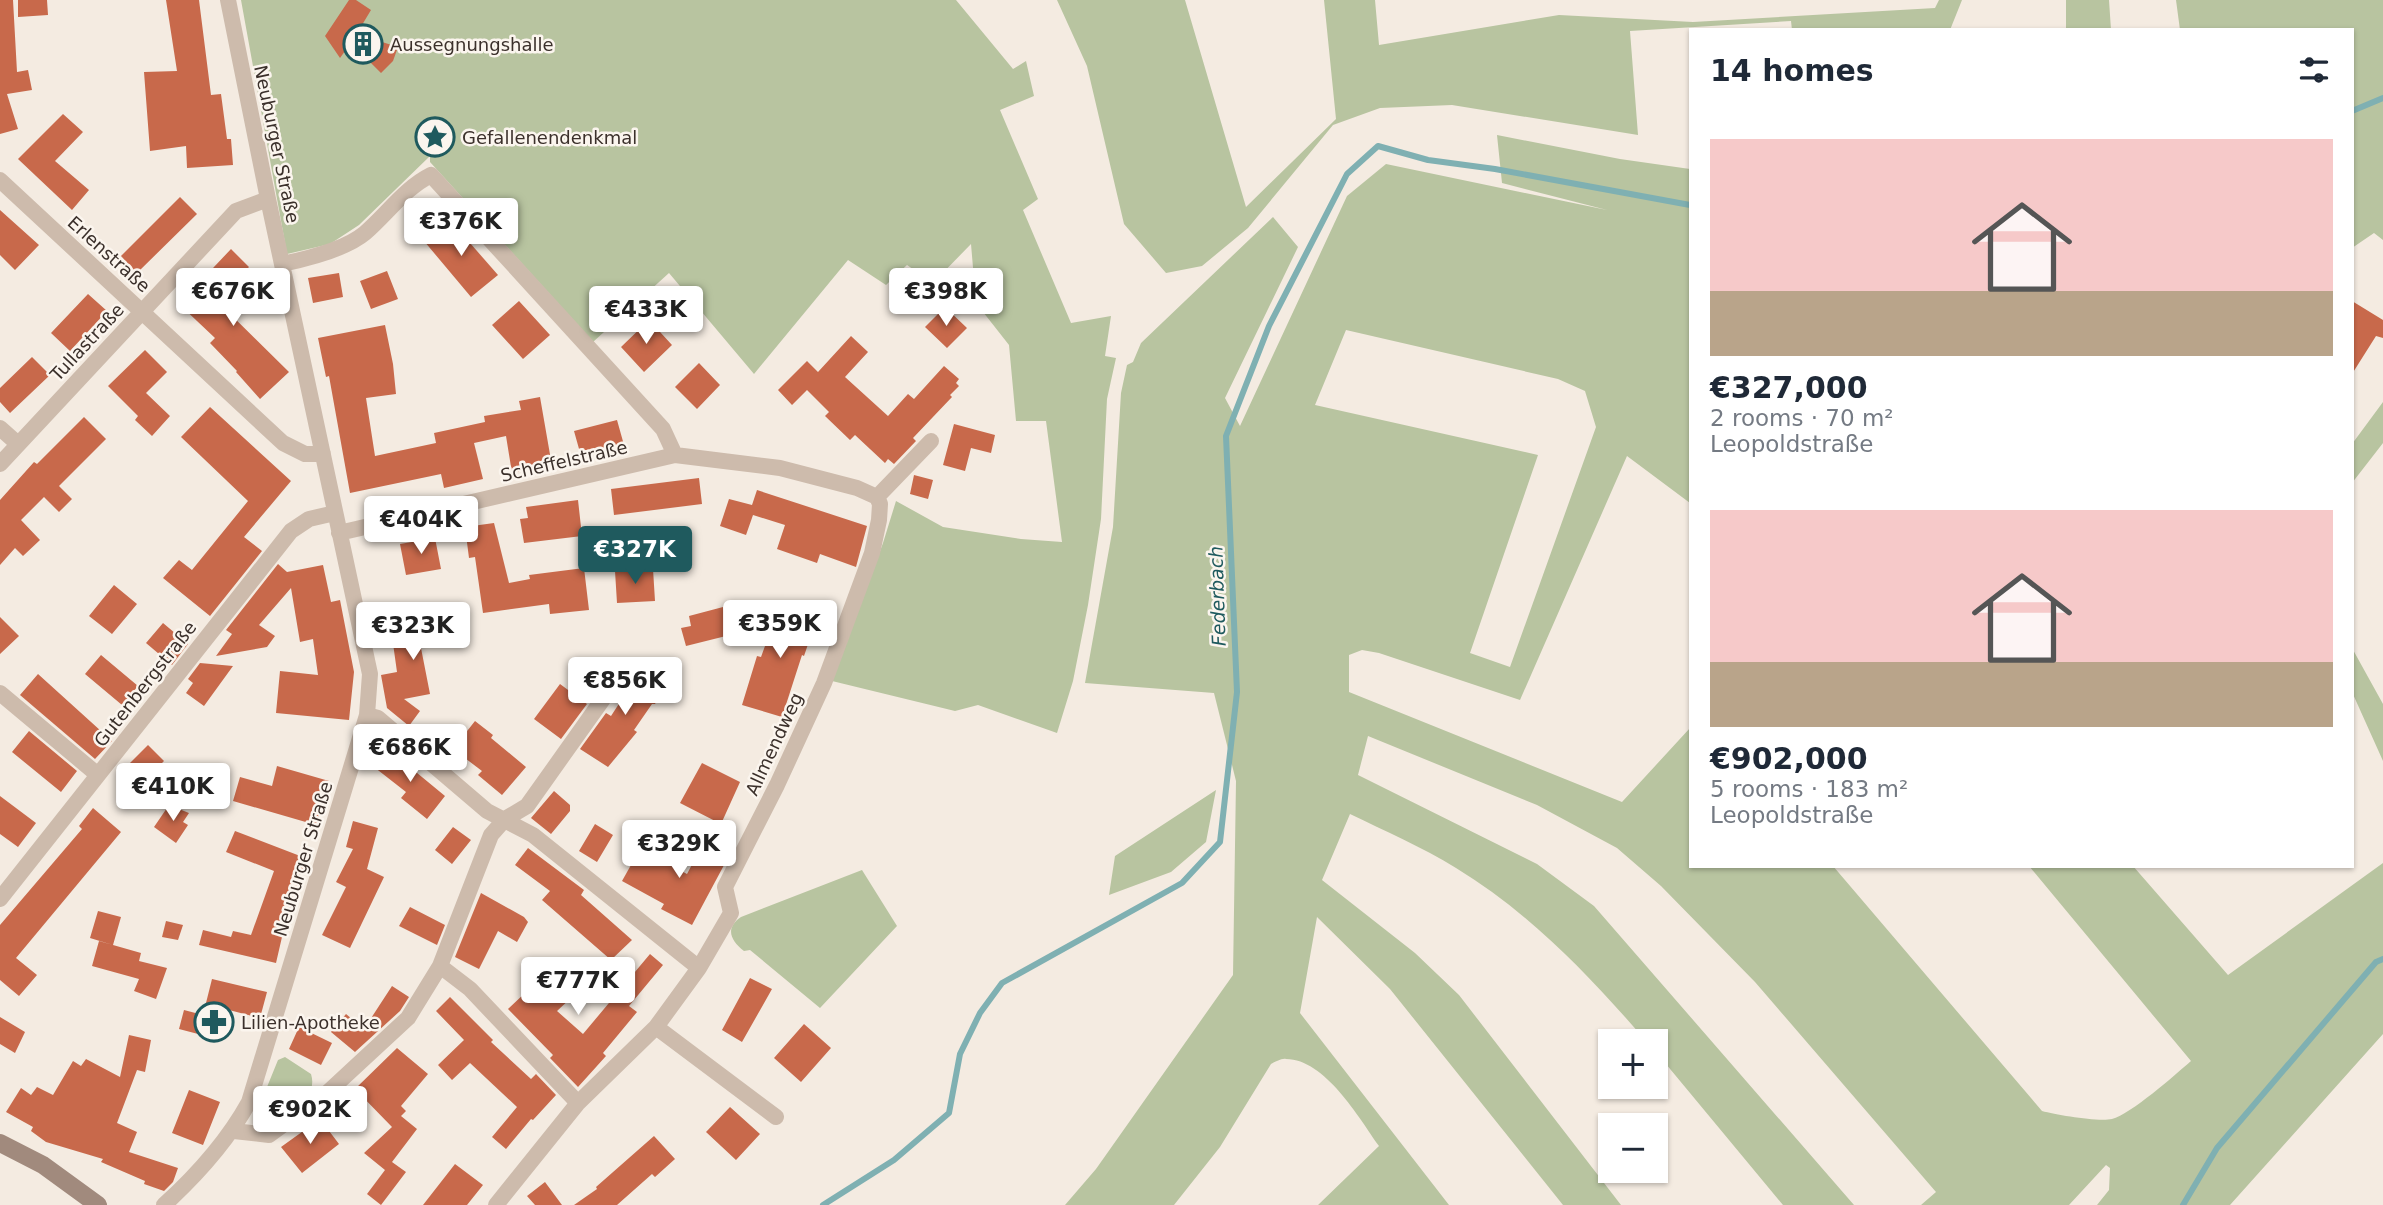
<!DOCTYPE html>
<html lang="en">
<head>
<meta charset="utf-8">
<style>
	body { margin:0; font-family:"DejaVu Sans",sans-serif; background:#f2f2f3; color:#1f2937; height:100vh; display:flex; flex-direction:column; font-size:26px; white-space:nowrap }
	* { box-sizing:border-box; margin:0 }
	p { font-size:23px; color:#747a83 }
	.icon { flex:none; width:38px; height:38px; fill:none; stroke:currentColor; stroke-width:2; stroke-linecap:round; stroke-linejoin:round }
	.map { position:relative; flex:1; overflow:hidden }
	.sheet { position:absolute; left:1689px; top:28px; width:665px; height:840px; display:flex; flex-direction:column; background:#fff; border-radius:0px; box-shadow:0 2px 5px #0004 }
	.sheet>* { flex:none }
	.tools { position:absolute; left:1598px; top:1029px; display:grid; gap:14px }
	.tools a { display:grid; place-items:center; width:70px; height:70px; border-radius:0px; background:#fff; box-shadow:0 2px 5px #0004; font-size:35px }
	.price { position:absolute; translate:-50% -60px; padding:0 16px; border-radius:7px; background:#fff; color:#222; font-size:23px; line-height:46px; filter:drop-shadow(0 2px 4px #0008) }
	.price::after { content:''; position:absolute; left:50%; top:42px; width:21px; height:16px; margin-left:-10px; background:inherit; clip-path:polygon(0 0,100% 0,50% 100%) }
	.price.active { background:#1f5a5e; color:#fff }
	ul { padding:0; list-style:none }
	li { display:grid; align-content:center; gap:14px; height:371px; padding:0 21px }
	li span { display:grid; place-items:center; height:217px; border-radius:0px; color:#555 }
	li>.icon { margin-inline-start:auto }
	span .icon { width:126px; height:126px; fill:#fffc; stroke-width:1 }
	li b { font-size:30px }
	h2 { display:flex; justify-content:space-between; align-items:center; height:84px; padding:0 21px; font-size:30px }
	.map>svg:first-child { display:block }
	.green { fill:#b8c4a0; fill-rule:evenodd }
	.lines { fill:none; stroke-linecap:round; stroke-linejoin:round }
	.stream { stroke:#7fb0b2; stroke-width:6 }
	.building { fill:#c8694b }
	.street { stroke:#cdbbac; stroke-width:16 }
	.secondary { stroke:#a18a7d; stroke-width:18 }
	.labels { text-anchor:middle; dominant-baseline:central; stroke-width:5; stroke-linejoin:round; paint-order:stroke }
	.poi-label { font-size:18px; fill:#3b302b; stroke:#fbf5ee; text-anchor:start }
	.street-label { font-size:18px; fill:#3b302b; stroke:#fbf5ee }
	.water-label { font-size:19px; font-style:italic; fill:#1f5a5e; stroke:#fbf5ee }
</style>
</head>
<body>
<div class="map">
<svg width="2383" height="1205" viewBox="0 0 2383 1205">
	<rect width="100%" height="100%" fill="#f4ebe1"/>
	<!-- green -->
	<path class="green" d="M241,0H956L1013,69L1026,61L1034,96L1000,110L1038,199L1023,210L1071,323L1111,316L1105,356L1116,358L1107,399L1101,519L1088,605L1073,681L1057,733L978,705L955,711L832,681L883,543L896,501L943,527L1021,539L1062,542L1046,421H1016L1009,345L976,303L971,244L933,283L907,265L886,285L848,260L754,374L669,273L593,342L430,162V156L359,225L330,244L287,254Z
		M1057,0H1185L1246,207L1336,119L1324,0H1375L1379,45L1559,15L1693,22L1935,8L1939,0H1962L1950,30H1792L1791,21L1630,31L1638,135L1452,105L1380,108L1333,125L1248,228L1202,266L1166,273L1124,224L1087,66Z
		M2066,0H2109L2111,30H2066Z
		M2176,0H2383V240L2374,233L2352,248V30H2180Z
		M1497,135L1620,159L1690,169V503L1627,456L1520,700L1379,653L1362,650L1349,655V692L1622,802L1690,728V866H1833L2042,1111C2057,1115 2098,1122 2112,1119C2131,1114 2175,1075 2191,1061L2029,866H2133L2228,975L2383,863V1034L2230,1205H2097L2109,1190L2110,1168L2106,1165L2069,1205H1921L1936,1192L1755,982L1661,886L1617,848L1537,805L1368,736L1358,775L1537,864L1594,906L1854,1205H1783L1656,1052V1041H1646C1590,976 1530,913 1456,868C1422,847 1385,831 1350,814L1322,880L1415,953L1459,995L1621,1205H1563L1390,989L1317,917L1300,1013L1449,1205H1318L1379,1146C1359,1118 1325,1059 1286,1059C1282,1058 1275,1062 1271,1064L1220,1147L1174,1205H1065L1096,1169L1233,975L1236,781L1214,693L1085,683L1113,527L1121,393L1127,365L1133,362L1141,343L1273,217L1298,247L1225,398L1240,426L1347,196L1386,164L1607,210L1502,183ZM1346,330L1558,379L1585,391L1596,427L1510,667L1470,653L1538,455L1315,405Z
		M2383,402V443L2352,483V444Z
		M2352,648L2383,704V761L2352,692Z
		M1216,790L1206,842L1171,872L1109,895L1115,856Z
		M862,870L897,926L820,1008L750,950L744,951C730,940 725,928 741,917Z
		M285,1057L311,1074C319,1099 287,1114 270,1128L257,1122L256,1114L278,1060Z"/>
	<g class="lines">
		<!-- stream -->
		<path class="stream" d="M2352,111L2383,98
			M823,1205L894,1160L949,1113L960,1054L980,1013L1002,983L1182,883L1220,842L1237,692L1226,436L1269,326L1347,174L1378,146L1428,160L1495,169L1690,205
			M2183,1205L2217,1148L2376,962L2383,959"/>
	</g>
	<!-- building -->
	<path class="building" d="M0,0H13L17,72L28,70L32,90L7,94L18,129L0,134Z
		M18,0H47L48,15L18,17Z
		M166,0H199L211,95L221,94L227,139H231L233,165L187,168L186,146L150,151L144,72L177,71Z
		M349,0H356L371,10L362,25L382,42L398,47L393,61L381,73L370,62L345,51L340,58L325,36Z
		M63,114L83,132L55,161L89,190L72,210L18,159Z
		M180,197L197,214L137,273L121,256Z
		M0,210L39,245L15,270L0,255Z
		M449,219L498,275L471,297L424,241Z
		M231,249L249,267L217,301L289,372L260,399L236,372L237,371L210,343L215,338L179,304Z
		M387,271L398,299L371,309L360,281Z
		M339,273L343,297L313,303L308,278Z
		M88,294L107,311L70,351L51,333Z
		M519,301L550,335L523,359L492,325Z
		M2352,301L2383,320V338L2376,336L2352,374Z
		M945,307L967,328L947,348L925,327Z
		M649,320L672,345L644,372L621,347Z
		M385,325L393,364L396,394L366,398L375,456L436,443L434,433L485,422L484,416L521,410L519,401L540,397L552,466L512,473L506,436L474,443L483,479L444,488L441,474L350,493L329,376L326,377L318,338Z
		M851,336L868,352L845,377L888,416L908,394L914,399L944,366L959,379L956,383L959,386L950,395L952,397L913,438L916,441L894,464L888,459L885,463L855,435L850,440L825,416L829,412L807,390L792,405L778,390L807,361L818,372Z
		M145,350L167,372L146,393L170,416L152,436L135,420L138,416L108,386Z
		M32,357L50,375L10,413L0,402V388Z
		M699,363L720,385L697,409L675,387Z
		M210,407L291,481L244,537L262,551L210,616L163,578L179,560L192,570L248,501L181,437Z
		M84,417L106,439L59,486L72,499L59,512L44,497L21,520L40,540L23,556L15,548L0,565V500L34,462L37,464Z
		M617,420L624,445L581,456L574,431Z
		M954,424L995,435L991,453L971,448L965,471L943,465Z
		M914,475L933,480L928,499L910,494Z
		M699,478L702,504L614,515L611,489Z
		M757,490L867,526L856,567L820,554L817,563L777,549L785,525L753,515L746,535L720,526L729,499L752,505Z
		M578,500L582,536L524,543L520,519L528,518L526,507Z
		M494,523L509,583L530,579L529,575L584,568L589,610L550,614L549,604L483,613L475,557L469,558L465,527Z
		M435,538L441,569L406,575L400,544Z
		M278,564L287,572L323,565L331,602L340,600L354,672L349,720L276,713L280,671L318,675L313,639L300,642L291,588L259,625L275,636L267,647L216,656L232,634L226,630Z
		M653,569L655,601L617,603L615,571Z
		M114,585L137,604L112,634L89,616Z
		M781,602L818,615L804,656L802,655L782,717L742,705L757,656L761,657Z
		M723,607L730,635L686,646L681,628L691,626L689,616Z
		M449,614L454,643L421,648L430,694L404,699L420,711L409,726L387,708L381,675L397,672L390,622Z
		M0,617L19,636L0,654Z
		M163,623L188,644L172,665L146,643Z
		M101,655L138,686L122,705L85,674Z
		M200,663L233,666L204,706L186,693L193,683L188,679Z
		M645,664L670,677L655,704H652L634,730L637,732L608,767L580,749L606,713L611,716Z
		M38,674L112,741L95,759L20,695Z
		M560,684L587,704L561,739L534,719Z
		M475,721L493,735L491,738L526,767L502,795L478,775L482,771L453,749Z
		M29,731L77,771L61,792L12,752Z
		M148,745L164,761L145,780L129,764Z
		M388,749L445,796L427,819L401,798L406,792L374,767Z
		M702,763L740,782L721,824L680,803Z
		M277,766L329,781L316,825L233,801L240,777L272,786Z
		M554,791L570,805V811L551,834L531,818Z
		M0,796L36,823L18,847L0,834Z
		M169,805L189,813L183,822L188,825L176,843L154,827Z
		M93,808L121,832L16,958L37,975L19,996L0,980V925L82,829L79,826Z
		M353,821L378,828L367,869L384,877L350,948L322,935L346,887L336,882L353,849L346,847Z
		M595,824L613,835L597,862L579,851Z
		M453,827L471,840L452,864L435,850Z
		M235,831L308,859L292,898L295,899L282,937L276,963L199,945L203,930L231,937L233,931L251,935L274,871L226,852Z
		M706,838L731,852L692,925L661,909L664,904L622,881L640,849L687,874Z
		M528,848L584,890L581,895L632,940L611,960L542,900L550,891L515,865Z
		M481,893L524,917L528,922L517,942L498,931L479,969L455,957Z
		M410,907L445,925L437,945L399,926Z
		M98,911L121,917L113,945L90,938Z
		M166,921L183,925L178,940L162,937Z
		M99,941L141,953L139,961L167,968L156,999L134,991L139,979L92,966Z
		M650,954L663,965L629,1006L637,1012L603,1053L606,1056L578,1087L550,1058L553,1055L508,1009L562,958L587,983L557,1011L583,1034Z
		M750,978L772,989L742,1042L722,1030Z
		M212,979L267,992L260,1018L229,1010L221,1040L179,1029L184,1010L203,1015Z
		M392,986L409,997L400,1011L355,1052L331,1032L346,1014L364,1029Z
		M450,997L493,1040L491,1042L531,1079L536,1074L556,1095L533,1120L531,1119L506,1149L492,1137L517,1107L470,1063L452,1080L438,1065L464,1040L436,1011Z
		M0,1017L25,1032L15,1053L0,1044Z
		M804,1024L831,1048L801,1082L774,1058Z
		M299,1027L332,1043L321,1065L289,1049Z
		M129,1035L151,1040L145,1072L137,1070L117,1123L137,1132L129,1152L178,1168L173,1182L164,1191L144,1184L145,1181L101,1162L103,1159L46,1142L31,1131L33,1127L6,1112L21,1088L31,1095L37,1087L53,1095L73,1061L81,1066L86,1059L120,1077Z
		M397,1048L428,1074L401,1106L406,1111L401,1116L417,1129L392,1162L406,1172L381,1205L367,1194L385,1170L364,1153L392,1127L355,1089Z
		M189,1090L220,1102L203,1145L172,1133Z
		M730,1107L760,1134L736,1160L706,1132Z
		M320,1119L339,1144L302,1173L281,1147Z
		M654,1136L675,1159L655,1177L652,1174L617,1205H574L597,1189L596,1187Z
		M455,1164L483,1185L467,1205H423Z
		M545,1182L562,1205H535L527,1196Z"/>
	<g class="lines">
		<!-- street -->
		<path class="street" d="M0,180L283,443L305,454H323
			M282,264C306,259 346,249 365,233C387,214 405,188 431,175L663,429L675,455
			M0,428L18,444
			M0,464L236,211L268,199
			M877,497L931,441
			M339,533L675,455L780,468L857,488L877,497
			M0,693L98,775
			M367,715L378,718L487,811L533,835L699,968
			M0,899L291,531L309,519L335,513
			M440,966L470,989L578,1103
			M656,1027L776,1117
			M234,1131L269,1135L328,1092L408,1018L440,966L491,835L505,819L527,806L603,699
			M164,1205C198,1174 227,1142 249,1102L367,715L370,674L268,199L228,0
			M496,1205L578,1103L656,1027L699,968L731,913L725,887L777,785L824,683L872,553L879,520L880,504L877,497"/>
		<!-- secondary -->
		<path class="secondary" d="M0,1143L43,1165L98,1205"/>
	</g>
	<!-- icons -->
	<defs>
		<g id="building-ring" transform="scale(2.0125)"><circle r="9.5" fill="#fbf5ee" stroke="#1f5a5e" stroke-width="1.5"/><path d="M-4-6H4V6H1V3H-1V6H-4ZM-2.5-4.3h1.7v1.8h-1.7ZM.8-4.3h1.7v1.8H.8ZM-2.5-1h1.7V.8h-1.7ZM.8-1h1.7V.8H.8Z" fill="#1f5a5e"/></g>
		<g id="sight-ring" transform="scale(2.0125)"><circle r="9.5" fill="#fbf5ee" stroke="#1f5a5e" stroke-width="1.5"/><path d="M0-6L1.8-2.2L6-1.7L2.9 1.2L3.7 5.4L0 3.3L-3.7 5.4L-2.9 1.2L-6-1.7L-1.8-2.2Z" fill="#1f5a5e"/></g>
		<g id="pharmacy-ring" transform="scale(2.0125)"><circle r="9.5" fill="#fbf5ee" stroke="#1f5a5e" stroke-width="1.5"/><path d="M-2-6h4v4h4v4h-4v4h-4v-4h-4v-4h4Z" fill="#1f5a5e"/></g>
	</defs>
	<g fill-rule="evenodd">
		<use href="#building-ring" x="363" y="44"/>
		<use href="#sight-ring" x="435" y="137"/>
		<use href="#pharmacy-ring" x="214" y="1022"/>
	</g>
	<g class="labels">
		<!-- poi labels -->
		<g class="poi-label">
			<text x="390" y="44">Aussegnungshalle</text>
			<text x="462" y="137">Gefallenendenkmal</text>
			<text x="241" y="1022">Lilien-Apotheke</text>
		</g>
		<!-- street labels -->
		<g class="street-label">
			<text transform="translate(277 144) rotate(78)">Neuburger Straße</text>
			<text transform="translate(109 254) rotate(42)">Erlenstraße</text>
			<text transform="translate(87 342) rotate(-47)">Tullastraße</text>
			<text transform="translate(564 461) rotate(-13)">Scheffelstraße</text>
			<text transform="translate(145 684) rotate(-52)">Gutenbergstraße</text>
			<text transform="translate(774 744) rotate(-65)">Allmendweg</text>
			<text transform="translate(303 859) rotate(-73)">Neuburger Straße</text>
		</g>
		<!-- water labels -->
		<g class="water-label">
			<text transform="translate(1217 596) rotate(-92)">Federbach</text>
		</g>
	</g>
</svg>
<div class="tools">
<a>+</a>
<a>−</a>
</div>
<b class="price" style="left:461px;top:258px">€376K</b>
<b class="price" style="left:233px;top:328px">€676K</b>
<b class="price" style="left:946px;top:328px">€398K</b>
<b class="price" style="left:646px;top:346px">€433K</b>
<b class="price" style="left:421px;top:556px">€404K</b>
<b class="price active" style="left:635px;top:586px">€327K</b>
<b class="price" style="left:780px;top:660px">€359K</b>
<b class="price" style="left:413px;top:662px">€323K</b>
<b class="price" style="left:625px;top:717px">€856K</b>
<b class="price" style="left:410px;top:784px">€686K</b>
<b class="price" style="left:173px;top:823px">€410K</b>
<b class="price" style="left:679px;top:880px">€329K</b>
<b class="price" style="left:578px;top:1017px">€777K</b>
<b class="price" style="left:310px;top:1146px">€902K</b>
<section class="sheet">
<h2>14 homes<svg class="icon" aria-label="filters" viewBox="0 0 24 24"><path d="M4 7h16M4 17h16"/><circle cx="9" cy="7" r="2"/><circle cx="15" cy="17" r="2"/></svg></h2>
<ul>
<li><span style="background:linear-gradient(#f6c9c9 70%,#b9a48a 0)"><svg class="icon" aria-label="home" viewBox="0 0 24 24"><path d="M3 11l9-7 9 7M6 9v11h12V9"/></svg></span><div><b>€327,000</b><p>2 rooms · 70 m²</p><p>Leopoldstraße</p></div></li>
<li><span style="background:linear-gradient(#f6c9c9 70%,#b9a48a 0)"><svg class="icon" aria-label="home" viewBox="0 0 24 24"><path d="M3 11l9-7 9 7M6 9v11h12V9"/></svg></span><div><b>€902,000</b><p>5 rooms · 183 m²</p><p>Leopoldstraße</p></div></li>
</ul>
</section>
</div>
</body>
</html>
